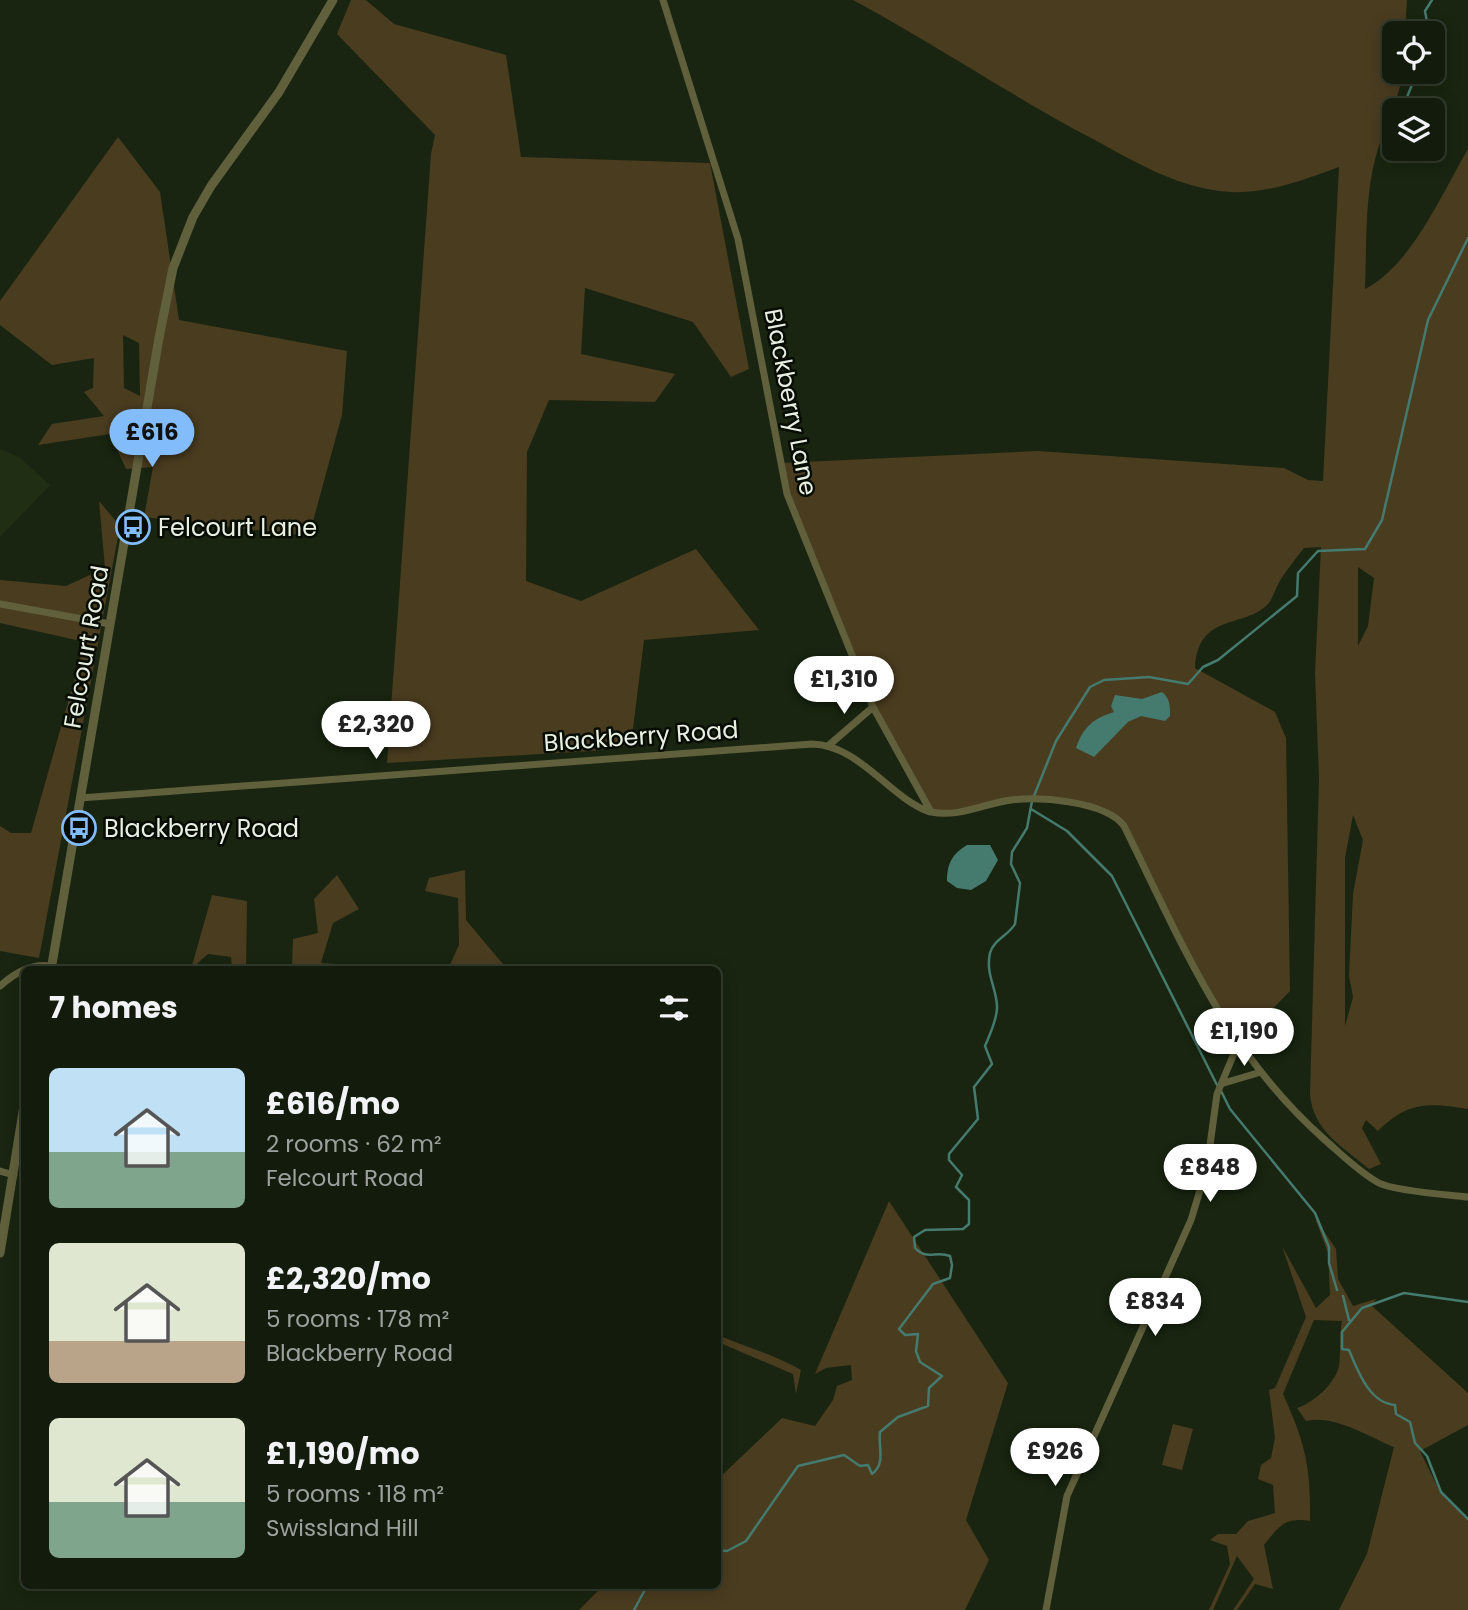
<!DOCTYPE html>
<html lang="en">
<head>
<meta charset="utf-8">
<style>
	body { margin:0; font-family:Poppins,sans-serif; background:#20291a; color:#f1f3f6; height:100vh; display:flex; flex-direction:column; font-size:26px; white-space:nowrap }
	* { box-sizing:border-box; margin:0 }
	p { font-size:23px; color:#9da19d }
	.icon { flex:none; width:38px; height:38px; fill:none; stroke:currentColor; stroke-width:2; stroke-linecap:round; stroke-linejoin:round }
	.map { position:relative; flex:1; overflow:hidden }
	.panel { position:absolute; left:21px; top:966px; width:700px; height:623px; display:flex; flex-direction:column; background:#131c0c; border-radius:10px; box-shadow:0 4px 18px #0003,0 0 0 2px #323a2d }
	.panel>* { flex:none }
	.controls { position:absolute; left:1382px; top:21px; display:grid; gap:14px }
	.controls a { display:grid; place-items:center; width:63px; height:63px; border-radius:10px; background:#131c0c; box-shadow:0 4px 18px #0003,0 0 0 2px #323a2d; font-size:35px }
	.price { position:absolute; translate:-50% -60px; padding:0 16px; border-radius:24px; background:#fff; color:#222; font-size:23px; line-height:46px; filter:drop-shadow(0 2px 4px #0008) }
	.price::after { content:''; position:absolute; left:50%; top:42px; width:21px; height:16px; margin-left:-10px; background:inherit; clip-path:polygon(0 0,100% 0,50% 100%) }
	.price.selected { background:#82bcfa; color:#111 }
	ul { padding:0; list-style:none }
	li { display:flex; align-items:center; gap:21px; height:175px; padding:0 28px }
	li span { display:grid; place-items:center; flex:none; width:196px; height:140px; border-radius:10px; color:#555 }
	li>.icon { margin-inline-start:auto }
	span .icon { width:84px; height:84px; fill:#fffc; stroke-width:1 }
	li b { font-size:30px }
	h2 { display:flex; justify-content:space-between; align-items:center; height:84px; padding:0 28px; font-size:30px }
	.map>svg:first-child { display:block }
	.built { fill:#202f13 }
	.green { fill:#4a3c1f; fill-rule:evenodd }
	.water { fill:#457a6f }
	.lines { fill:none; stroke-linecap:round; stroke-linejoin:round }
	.stream { stroke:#457a6f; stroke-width:2.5 }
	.minor { stroke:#61603c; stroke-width:7 }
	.tertiary { stroke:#61603c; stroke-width:9 }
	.labels { text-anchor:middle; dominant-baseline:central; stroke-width:5; stroke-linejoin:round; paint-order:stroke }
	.street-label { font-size:24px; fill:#e8f0e2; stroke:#070c04 }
	.poi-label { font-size:24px; fill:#e8f0e2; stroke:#070c04; text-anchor:start }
</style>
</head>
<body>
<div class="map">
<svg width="1468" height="1610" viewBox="0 0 1468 1610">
	<rect width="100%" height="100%" fill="#192510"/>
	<!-- built -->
	<path class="built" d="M0,449L19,457L50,485L0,537Z"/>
	<!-- green -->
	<path class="green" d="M351,0H366L394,24L506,55L521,157L710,163L749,369L731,377L693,322L585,288L581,354L675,374L655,402L549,400L527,452L526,581L581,601L696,549L759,630L644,640L631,745L592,751L387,763L431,154L435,135L337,34Z
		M853,0H1407L1405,33H1395V72H1403C1399,99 1386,123 1378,149C1364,193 1367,244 1365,289C1412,265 1442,193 1468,149V1109C1427,1103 1409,1101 1378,1131L1366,1120L1362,1128L1381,1164L1369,1169C1342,1146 1313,1131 1310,1094L1319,779L1315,673L1321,547L1304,548C1296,558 1288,568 1281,579C1276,586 1274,597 1268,604C1244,629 1198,612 1195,668L1275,712L1286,738L1290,991L1238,1044L1187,956L1124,826L1107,811L1029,799L974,810L931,812L873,707L787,494L781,463L1038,451L1284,468L1308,480L1323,481L1339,167C1306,179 1268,194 1231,192C1182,190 1135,162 1093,139C1011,96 935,44 853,0ZM1358,567L1374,578L1368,626L1358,646ZM1353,815L1363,840L1353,894L1349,976L1353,997L1345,1026V858Z
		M118,137L160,192L179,320L347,351L342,415L309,536L144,517L153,467L126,469L110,434L38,445L52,424L104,416L84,392L93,388L94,358L52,365L0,325V301ZM123,335L139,343L140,396L124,388Z
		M99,501L120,526L39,958L0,951V826L11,833H31L85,642L0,623V580L66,586L105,568Z
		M465,870L466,920L507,969H448L459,945L458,898L425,891L429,878Z
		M337,875L359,909L333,923L321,963L407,969H292L293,939L318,933L314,899Z
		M212,895L247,901L246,969H232L231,957L208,954L191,969Z
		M889,1201L1008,1383L966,1520L989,1560L965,1610H579L603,1586H718V1479L782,1418L815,1426L833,1400L837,1386L852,1380L851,1365L826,1368L815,1374Z
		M1315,1218L1336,1249L1338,1279L1353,1306L1376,1299L1372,1306L1468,1393V1425L1420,1451L1440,1492L1468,1520V1610H1339L1367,1554L1394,1447C1367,1436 1334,1414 1306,1421L1297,1408C1313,1403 1335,1384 1339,1366C1341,1352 1339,1336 1342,1321L1314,1320L1283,1394C1305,1443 1311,1466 1310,1521C1285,1517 1279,1526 1264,1545L1273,1589L1255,1584L1237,1610H1233L1254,1579L1237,1556L1213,1610H1209L1230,1564L1227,1546L1210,1540L1218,1534H1236L1248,1521L1275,1513L1273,1485L1258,1479L1261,1465L1271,1458L1275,1438L1269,1390L1275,1388L1306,1317L1282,1246L1316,1308L1330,1295L1328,1253Z
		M718,1335C746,1347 775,1355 801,1370L796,1394L793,1374L718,1342Z
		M1173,1424L1193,1429L1182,1470L1162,1465Z"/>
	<!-- water -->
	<path class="water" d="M1162,692C1170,698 1170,706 1170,716L1165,721L1141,716L1128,722L1094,757L1076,748C1083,727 1094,718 1114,712L1111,706L1115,695L1142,699Z
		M967,845H990L998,860L986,881L971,890L957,888L947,881C947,864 952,854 967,845Z"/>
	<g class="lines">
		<!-- stream -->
		<path class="stream" d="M1429,33L1425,11L1432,0
			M1402,110L1417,72
			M1031,809L1067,831L1112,876L1217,1085
			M1221,1091L1230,1109L1315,1213L1329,1247V1263L1337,1290
			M1343,1296L1349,1320
			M1468,1302L1404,1293L1362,1308L1342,1332V1349L1349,1350C1358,1371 1369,1403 1395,1405L1396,1414L1410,1422L1415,1443L1427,1456L1441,1492L1468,1519
			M718,1550L727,1551L746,1541L798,1466L844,1455L860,1466L868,1465L872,1474C886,1464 878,1447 880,1432L898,1417L928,1406L929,1388L942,1376L920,1362L916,1351L918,1334L905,1335L899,1329L933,1284L950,1278L952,1265L950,1256C936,1250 927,1261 915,1248L914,1237L925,1230L963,1229L969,1224V1200L956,1187L962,1175L949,1160V1154L978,1119L974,1087L992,1064L985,1046C990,1034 996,1022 997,1009C998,990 985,975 990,953C994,939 1009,935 1015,924L1020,883L1011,864L1012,852L1027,828L1032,801L1056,741L1090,687L1104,680L1149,677L1188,684L1203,667L1218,660L1297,596L1298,573L1318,551L1365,549L1382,520L1428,320L1468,238
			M634,1610L647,1586"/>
		<!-- minor -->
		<path class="minor" d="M663,0L738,239L787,494L873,707L931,812C959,817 978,806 1005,801C1034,795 1106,801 1124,826C1182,943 1225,1052 1325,1140C1341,1154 1360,1173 1379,1183C1394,1191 1449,1195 1468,1197
			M0,604L110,624
			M828,746L873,707
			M80,798L812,744C860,745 888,797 930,812
			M0,986C15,973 31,963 51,966
			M1224,1083L1261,1072
			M0,1171L14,1175
			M1046,1610L1067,1496L1191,1220L1207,1167L1217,1094L1238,1044"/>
		<!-- tertiary -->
		<path class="tertiary" d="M51,970L159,338L173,268L193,217L211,186L279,92L333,0
			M0,1253L24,1106"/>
	</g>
	<!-- icons -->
	<defs>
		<g id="bus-ring" transform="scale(1.75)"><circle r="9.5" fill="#070c04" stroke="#82bcfa" stroke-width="1.5"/><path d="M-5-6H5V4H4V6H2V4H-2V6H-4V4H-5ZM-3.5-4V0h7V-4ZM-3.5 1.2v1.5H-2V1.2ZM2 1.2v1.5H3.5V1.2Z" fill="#82bcfa"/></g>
	</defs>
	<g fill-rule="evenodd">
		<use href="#bus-ring" x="133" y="527"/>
		<use href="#bus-ring" x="79" y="828"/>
	</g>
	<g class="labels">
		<!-- street labels -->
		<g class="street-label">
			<text transform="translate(791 402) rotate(79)">Blackberry Lane</text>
			<text transform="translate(86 647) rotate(-80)">Felcourt Road</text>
			<text transform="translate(641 736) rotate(-4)">Blackberry Road</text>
		</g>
		<!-- poi labels -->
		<g class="poi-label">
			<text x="158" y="527">Felcourt Lane</text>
			<text x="104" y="828">Blackberry Road</text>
		</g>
	</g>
</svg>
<div class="controls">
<a><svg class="icon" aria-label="locate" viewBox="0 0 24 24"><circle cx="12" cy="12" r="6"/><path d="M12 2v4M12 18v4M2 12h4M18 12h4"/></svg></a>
<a><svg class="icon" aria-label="layers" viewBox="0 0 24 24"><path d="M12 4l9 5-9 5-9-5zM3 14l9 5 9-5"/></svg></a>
</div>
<b class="price selected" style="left:152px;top:469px">£616</b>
<b class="price" style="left:844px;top:716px">£1,310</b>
<b class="price" style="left:376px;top:761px">£2,320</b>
<b class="price" style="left:1244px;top:1068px">£1,190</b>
<b class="price" style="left:1210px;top:1204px">£848</b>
<b class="price" style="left:1155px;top:1338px">£834</b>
<b class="price" style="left:1055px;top:1488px">£926</b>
<section class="panel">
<h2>7 homes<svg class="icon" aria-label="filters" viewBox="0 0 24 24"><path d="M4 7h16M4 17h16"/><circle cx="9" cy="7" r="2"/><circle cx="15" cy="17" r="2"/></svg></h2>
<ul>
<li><span style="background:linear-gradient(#bfe0f5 60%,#7fa58c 0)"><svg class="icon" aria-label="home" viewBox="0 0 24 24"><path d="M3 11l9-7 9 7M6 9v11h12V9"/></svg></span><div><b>£616/mo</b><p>2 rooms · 62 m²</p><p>Felcourt Road</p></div></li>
<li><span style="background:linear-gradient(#dfe7d0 70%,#b9a48a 0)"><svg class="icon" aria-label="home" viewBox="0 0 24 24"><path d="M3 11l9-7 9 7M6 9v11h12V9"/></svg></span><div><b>£2,320/mo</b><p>5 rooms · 178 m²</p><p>Blackberry Road</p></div></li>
<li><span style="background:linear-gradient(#dfe7d0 60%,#7fa58c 0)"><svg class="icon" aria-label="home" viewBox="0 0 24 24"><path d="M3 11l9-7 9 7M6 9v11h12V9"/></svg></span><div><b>£1,190/mo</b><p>5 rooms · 118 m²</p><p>Swissland Hill</p></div></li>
</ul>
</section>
</div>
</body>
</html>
